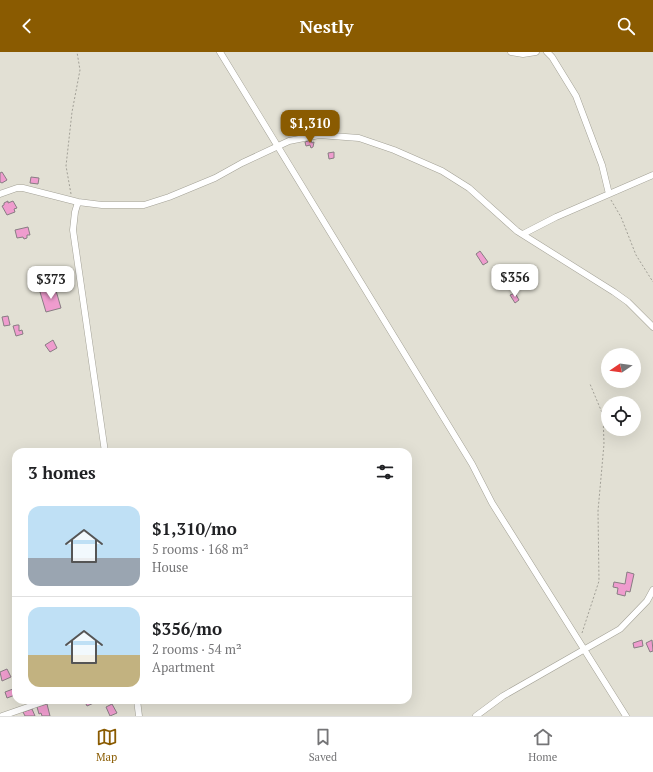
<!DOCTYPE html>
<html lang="en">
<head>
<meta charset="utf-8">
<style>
	body { margin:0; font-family:"PT Serif",serif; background:#f2f2f2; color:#202124; height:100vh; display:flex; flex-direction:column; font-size:15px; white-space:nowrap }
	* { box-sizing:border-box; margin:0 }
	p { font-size:13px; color:#757577 }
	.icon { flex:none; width:22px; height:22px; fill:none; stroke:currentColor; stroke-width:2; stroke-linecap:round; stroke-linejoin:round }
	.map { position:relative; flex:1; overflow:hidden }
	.panel { position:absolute; left:12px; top:396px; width:400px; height:256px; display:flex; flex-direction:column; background:#fff; border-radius:12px; box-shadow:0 4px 16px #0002 }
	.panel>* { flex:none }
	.needle { width:26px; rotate:257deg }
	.buttons { position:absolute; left:601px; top:296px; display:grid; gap:8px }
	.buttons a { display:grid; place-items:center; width:40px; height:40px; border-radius:50%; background:#fff; box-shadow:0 4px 16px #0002; font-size:20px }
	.price { position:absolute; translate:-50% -34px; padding:0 9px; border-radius:8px; background:#fff; color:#222; font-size:13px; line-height:26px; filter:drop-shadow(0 1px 2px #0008) }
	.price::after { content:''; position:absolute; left:50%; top:24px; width:12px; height:9px; margin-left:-6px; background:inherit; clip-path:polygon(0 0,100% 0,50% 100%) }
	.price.active { background:#8a5b01; color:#fff }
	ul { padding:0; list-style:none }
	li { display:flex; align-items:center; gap:12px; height:100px; padding:0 16px }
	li+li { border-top:1px solid #e0e0e0 }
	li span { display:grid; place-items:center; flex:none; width:112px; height:80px; border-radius:12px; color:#555 }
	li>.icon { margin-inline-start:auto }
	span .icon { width:48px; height:48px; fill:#fffc; stroke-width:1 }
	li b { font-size:17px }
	h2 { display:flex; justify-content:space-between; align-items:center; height:48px; padding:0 16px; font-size:17px }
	header { display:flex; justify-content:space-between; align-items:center; height:52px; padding:0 16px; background:#8a5b01; color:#fff; font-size:18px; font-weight:700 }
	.dock { display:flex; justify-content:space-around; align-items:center; height:56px; border-top:1px solid #e0e0e0; background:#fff; font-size:11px; color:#757577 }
	.dock a { display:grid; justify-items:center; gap:2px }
	.dock .active { color:#8a5b01 }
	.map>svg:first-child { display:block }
	.building { fill:#ef9cce; stroke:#887d83 }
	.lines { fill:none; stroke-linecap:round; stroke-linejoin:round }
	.minor-casing { stroke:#a3a196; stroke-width:7 }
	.path { stroke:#a2a097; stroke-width:1; stroke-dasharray:2 2; stroke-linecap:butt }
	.minor { stroke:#fff; stroke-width:6 }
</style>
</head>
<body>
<header><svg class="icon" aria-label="back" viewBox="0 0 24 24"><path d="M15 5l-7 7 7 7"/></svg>Nestly<svg class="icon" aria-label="search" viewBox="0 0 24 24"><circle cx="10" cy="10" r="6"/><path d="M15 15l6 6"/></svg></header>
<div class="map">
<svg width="653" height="664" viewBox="0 0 653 664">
	<rect width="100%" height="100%" fill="#e2e0d4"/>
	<!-- building -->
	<path class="building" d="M311,88L312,91L314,90L313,95L311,96L310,93L306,94L305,90Z
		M334,100V106L329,107L328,101Z
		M2,120L7,128L2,131L0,130V121Z
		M31,125L39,126L38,132L30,131Z
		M8,149V151L13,149L17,156L14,157L15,160L7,163L2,154L4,153V151Z
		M28,175L30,183H27V186L24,187L23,185L17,186L15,178Z
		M480,199L488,210L483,213L476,202Z
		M55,235L61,256L46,260L40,240Z
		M515,241L519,248L515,251L510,243Z
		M8,264L10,273L4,274L2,265Z
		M17,273H19V279L22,278L23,282L16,284L13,274Z
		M53,288L57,296L50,300L45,293Z
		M627,520L634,522L630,540L626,539L625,544L617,542L618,536L613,535L614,530L625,532Z
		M642,588L643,594L634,596L633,591Z
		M652,588L653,599L650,600L646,591Z
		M7,617L11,625L2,629L0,620Z
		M13,637L15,643L7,646L5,640Z
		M84,648H95L96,650L87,654Z
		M47,652L50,664H42L41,661L39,662L37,655Z
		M112,652L117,661L110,664L106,655Z
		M32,657L35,664H25L23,660Z"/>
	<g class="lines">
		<!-- minor casing -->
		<g class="minor-casing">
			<path id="minor" d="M220,0L472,412L492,451L626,664
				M511,0L523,2L536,0
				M547,0L552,5L576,44L582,60L602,113L609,142
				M0,142L17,136H23L78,150L102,153H144L169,145L215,126L242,111L289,89L319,83L359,86L394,98L442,119L469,136L517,179L614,240L628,250L653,275
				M78,150L75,160L73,178L105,400
				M523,182L556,165L653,123
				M137,648L139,664
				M2,664L48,648
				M476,664L503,644L620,577L647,549L653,538"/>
		</g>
		<!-- path -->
		<path class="path" d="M71,142L66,114L72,60L80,18L77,0
			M611,148L621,165L636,203L653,230
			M582,581L599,529L598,459L604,392L603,363L590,332"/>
		<!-- minor -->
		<use href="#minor" class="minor"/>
	</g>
</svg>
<div class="buttons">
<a><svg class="needle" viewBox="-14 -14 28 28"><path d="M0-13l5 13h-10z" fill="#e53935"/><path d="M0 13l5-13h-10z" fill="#757577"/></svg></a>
<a><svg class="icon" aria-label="locate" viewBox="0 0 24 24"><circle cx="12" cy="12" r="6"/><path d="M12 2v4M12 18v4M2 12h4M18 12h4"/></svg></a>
</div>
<b class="price active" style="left:310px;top:92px">$1,310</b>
<b class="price" style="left:515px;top:246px">$356</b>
<b class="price" style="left:51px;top:248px">$373</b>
<section class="panel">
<h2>3 homes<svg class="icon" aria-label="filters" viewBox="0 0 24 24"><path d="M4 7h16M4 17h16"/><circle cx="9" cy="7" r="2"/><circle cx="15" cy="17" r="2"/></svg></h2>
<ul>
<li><span style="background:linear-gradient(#bfe0f5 65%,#9aa5b1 0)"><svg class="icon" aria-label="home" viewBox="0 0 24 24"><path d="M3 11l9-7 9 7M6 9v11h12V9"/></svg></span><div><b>$1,310/mo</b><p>5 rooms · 168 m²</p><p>House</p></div></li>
<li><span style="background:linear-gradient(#bfe0f5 60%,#c2b280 0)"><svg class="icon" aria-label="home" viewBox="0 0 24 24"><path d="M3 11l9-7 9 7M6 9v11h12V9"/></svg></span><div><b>$356/mo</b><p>2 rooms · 54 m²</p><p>Apartment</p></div></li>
</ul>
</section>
</div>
<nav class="dock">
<a class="active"><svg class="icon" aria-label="map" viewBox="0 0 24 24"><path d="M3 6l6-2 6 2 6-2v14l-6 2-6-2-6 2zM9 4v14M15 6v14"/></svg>Map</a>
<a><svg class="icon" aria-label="saved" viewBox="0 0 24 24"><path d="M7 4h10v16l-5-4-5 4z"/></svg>Saved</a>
<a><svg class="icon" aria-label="home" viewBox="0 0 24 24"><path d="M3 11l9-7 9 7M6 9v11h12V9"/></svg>Home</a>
</nav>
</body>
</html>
